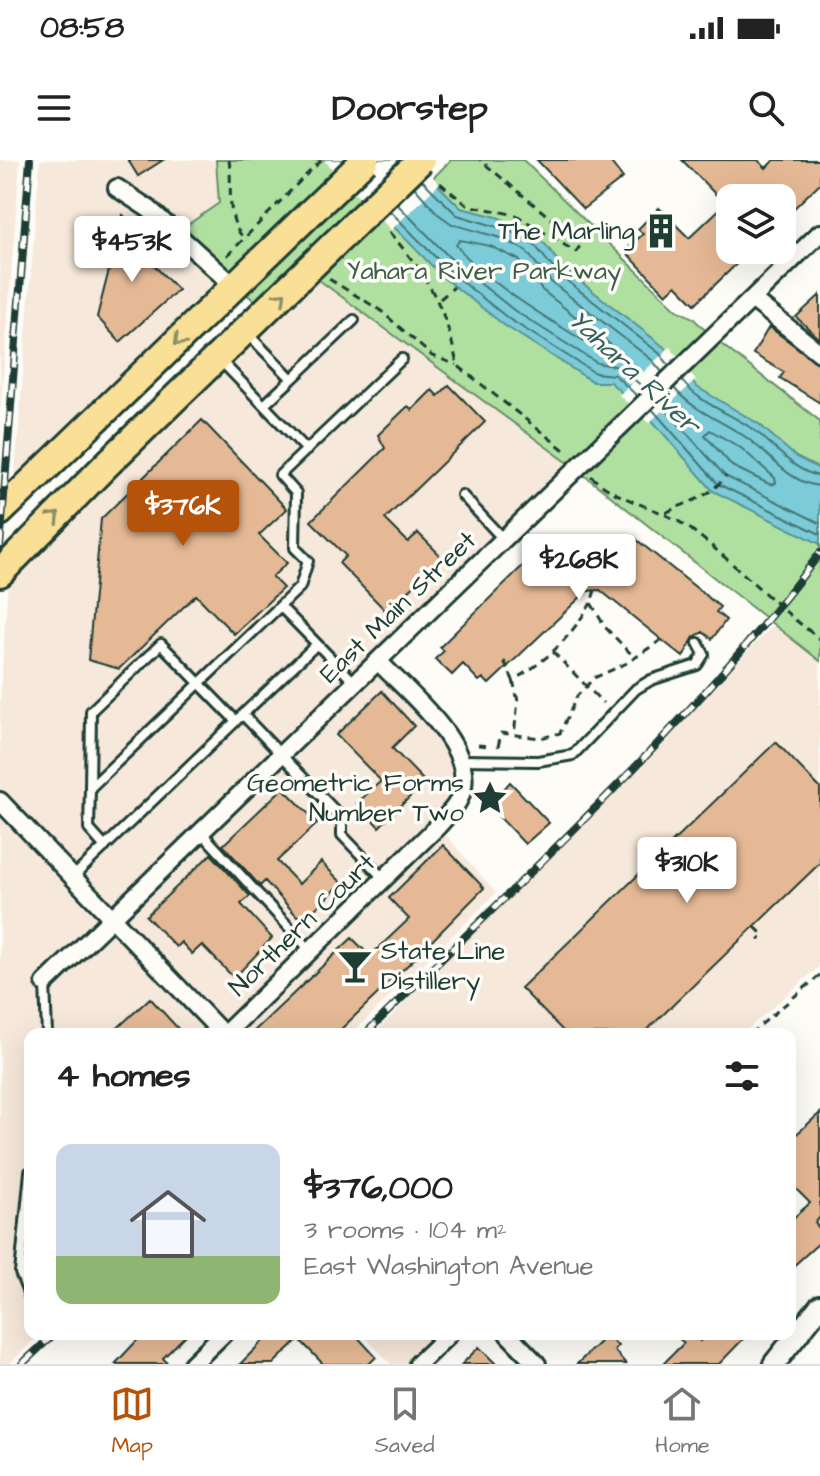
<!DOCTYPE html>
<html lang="en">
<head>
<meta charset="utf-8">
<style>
	body { margin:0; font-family:"Architects Daughter",sans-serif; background:#f2f2f2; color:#222; height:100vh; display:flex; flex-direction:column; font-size:30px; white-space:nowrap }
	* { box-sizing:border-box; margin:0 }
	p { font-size:26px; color:#767676 }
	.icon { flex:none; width:44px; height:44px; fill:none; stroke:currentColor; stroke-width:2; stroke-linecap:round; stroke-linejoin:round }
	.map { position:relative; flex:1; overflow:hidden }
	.drawer { position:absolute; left:24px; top:868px; width:772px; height:312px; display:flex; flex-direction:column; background:#fff; border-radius:16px; box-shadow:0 8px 32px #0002 }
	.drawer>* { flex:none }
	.controls { position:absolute; left:716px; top:24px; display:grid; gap:16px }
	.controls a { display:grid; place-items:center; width:80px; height:80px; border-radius:16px; background:#fff; box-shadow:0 8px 32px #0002; font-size:40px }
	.price { position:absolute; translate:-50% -68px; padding:0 18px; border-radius:8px; background:#fff; color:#222; font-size:26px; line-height:52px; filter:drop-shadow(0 2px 4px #0008) }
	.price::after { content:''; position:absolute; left:50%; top:48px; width:24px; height:18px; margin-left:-12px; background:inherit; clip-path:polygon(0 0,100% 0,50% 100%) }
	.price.current { background:#b45309; color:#fff }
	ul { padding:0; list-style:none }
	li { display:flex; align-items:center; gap:24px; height:200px; padding:0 32px }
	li+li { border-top:2px solid #e0e0e0 }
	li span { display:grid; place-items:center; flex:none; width:224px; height:160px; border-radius:16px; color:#555 }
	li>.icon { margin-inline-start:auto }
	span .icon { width:96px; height:96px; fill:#fffc; stroke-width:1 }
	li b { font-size:34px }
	h2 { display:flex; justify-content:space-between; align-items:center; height:96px; padding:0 32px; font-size:34px }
	.status { display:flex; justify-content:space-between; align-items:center; height:56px; padding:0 40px; background:#fff; direction:ltr }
	.status svg { height:22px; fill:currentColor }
	header { display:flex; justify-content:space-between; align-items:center; height:104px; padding:0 32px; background:#fff; font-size:36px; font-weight:700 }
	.dock { display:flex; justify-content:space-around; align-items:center; height:112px; border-top:2px solid #e0e0e0; background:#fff; font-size:22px; color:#767676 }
	.dock a { display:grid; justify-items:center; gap:4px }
	.dock .current { color:#b45309 }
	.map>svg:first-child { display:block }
	.built { fill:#f6e8da }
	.green { fill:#b0e0a0; stroke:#688e6a; stroke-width:2 }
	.water { fill:#7ccbd8; stroke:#579296; stroke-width:2 }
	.pier { fill:#fdfcf7 }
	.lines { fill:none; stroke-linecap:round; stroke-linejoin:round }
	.shore { stroke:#447676; stroke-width:2 }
	.building { fill:#e5b995; stroke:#1f3d34; stroke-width:2 }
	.service-casing { stroke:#1f3d34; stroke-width:14 }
	.minor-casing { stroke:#1f3d34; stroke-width:22 }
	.tertiary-casing { stroke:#1f3d34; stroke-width:26 }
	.primary-casing { stroke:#1f3d34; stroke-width:32 }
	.path { stroke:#1f3d34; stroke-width:3; stroke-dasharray:8 6; stroke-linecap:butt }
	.service { stroke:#fdfcf7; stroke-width:8 }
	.minor { stroke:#fdfcf7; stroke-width:16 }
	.tertiary { stroke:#fdfcf7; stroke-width:20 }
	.primary { stroke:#fadf96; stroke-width:26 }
	.rail-casing { stroke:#1f3d34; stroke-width:8 }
	.rail { stroke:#fdfcf7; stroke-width:5; stroke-dasharray:15; stroke-linecap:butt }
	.primary-bridge-casing { stroke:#1f3d34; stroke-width:32; stroke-linecap:butt }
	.path-bridge { stroke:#1f3d34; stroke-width:3; stroke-dasharray:8 6; stroke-linecap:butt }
	.primary-bridge { stroke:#fadf96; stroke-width:26 }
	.oneway { stroke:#8c8e65 }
	.labels { text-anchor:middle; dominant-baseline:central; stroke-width:7; stroke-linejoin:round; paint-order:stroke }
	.poi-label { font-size:26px; fill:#1f3d34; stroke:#fdfcf7; text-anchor:end }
	.park-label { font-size:26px; fill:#3c5e4a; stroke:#fdfcf7 }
	.street-label { font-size:26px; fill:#1f3d34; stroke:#fdfcf7 }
	.water-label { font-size:28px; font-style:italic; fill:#36605d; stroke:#fdfcf7 }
</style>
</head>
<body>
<div class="status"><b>08:58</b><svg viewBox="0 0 49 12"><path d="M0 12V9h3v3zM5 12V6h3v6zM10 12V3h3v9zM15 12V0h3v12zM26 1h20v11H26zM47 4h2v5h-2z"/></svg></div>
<header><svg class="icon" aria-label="menu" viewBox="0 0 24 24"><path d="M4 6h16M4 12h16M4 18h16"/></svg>Doorstep<svg class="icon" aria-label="search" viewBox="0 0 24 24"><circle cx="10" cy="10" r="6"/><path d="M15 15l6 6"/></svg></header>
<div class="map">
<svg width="820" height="1204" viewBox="0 0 820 1204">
	<rect width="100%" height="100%" fill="#fdfcf7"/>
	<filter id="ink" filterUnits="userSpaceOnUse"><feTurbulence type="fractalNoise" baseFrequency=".0125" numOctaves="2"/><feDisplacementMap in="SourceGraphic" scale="16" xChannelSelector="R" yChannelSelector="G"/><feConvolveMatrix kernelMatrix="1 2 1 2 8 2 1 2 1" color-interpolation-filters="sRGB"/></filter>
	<g filter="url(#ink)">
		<!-- built -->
		<path class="built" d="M0,0H20L0,255Z
			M40,0H216L219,43L235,127L13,340Z
			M308,111L575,308L378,501L424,549L465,613L438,666L496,733L351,874H30V1174H40L9,1204H0V544L9,404Z
			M773,465L820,501V806L742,874H374Z
			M362,1174H449L418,1204H391Z"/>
		<!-- green -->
		<path class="green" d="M216,0H413L432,19L451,0H523L677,150L693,158L712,177L820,261V501L575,308L308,112L266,151L176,73L219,43Z"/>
		<!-- water -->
		<path class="water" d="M328,0L432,19L461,48L497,57L529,71L546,85L562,107L664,187L697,227L759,264L796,297L820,309V384L713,331L650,258L610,222H593L504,165L444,118Z"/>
		<!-- pier -->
		<path class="pier" d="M324,0H419L439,24L391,70Z
			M670,187L696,220L649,263L619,235Z"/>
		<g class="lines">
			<!-- shore -->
			<path class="shore" d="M422,20L457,55L508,70L533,83L557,113L659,193L669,205
				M414,27L438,54L452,64L504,79L526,91L550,121L652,200L662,212
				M397,44L457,105L515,151L597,203L620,207L645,229
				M390,51L450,112L509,159L595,213L615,215L637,236
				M460,80L490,86L519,100L542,130L611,185L612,190L601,191C556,164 488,125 456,85Z
				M682,221C700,244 730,253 754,270C775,285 793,312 820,316
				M674,228C693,251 723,261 747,278C770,294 790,324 820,326
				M659,242L725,316L820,363
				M652,249L718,324L820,374
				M710,270L741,288L775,318L776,323L771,325L732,306L705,275Z"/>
		</g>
		<!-- building -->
		<path class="building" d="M128,0H163L138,16Z
			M537,0H609L623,18L583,49Z
			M682,0H758L766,8L774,0H820V23L782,60V38H730V90H751L695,144L676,125L666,134L625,91L643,74L638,69L659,48L689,78L725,44Z
			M123,55L155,88L146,97L178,130L120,182L97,157Z
			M820,135V179L796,157Z
			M769,167L820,204V243L780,218L784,212L753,194Z
			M449,225L485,262L385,359L408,382L418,373L439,394L440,400L387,452L339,403L346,396L311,361L385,288L378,275L408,246L412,250L432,230L438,236Z
			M202,260L287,349L259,375L287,403L272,417L283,428L234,474L196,435L119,509L88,500L101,359Z
			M632,376L720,447L716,452L726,460L712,479L703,472L694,477L683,497L600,430L587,431L489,524L483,518L479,521L463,504L452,515L435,499L444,491L440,487L550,379L554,383L560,377L568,384L573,378L624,377L629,381Z
			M382,531L414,566L392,588L425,622L379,667L357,643L381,621L336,575Z
			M776,582L820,628V703L643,874H566L521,828Z
			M510,622L549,663L525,684L489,646Z
			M283,628L318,663L277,701L299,724L321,702L342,723L308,756H297L265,721L260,726L223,685Z
			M443,685L484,728L415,798L336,874H251L352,778L370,796L409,759L389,738Z
			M211,694L250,736L241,744L272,778L234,818L202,785L192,794L181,782L176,787L146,756Z
			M150,838L183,874H111Z
			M820,953V1057L815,1063L820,1069V1082L790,1109V1061L810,1043L790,1023V980Z
			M143,1174H187L163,1198L168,1204H115Z
			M270,1174H355L376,1197L369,1204H323L299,1179L273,1204H240Z
			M674,1174H694L700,1181L708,1174H748L719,1204H663L684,1183Z
			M607,1175L618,1186L614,1190L626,1204H577Z
			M479,1187L496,1204H462Z"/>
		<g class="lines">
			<!-- service casing -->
			<g class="service-casing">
				<path id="service" d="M246,172L292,219L264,245
					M221,201L307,290
					M292,219L354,160
					M462,335L503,379
					M280,446L317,484
					M243,555L342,658V675L384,719
					M239,558L317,484L355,523
					M461,600L538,601L573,595L636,529L651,520L697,505L704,494L698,483
					M90,628L89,669L105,687
					M201,672L310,790
					M73,717L236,561L161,484L91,551L90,628L300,427L308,401L295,388L296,333L280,315L402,199
					M45,823L47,874
					M30,1012L20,1113L30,1138"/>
			</g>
			<!-- minor casing -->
			<g class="minor-casing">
				<path id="minor" d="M117,28L149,49L235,127
					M752,139L820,193
					M0,641L223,874
					M45,823L820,73
					M225,874L438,666C447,655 459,645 462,631C475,585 407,532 378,501
					M508,1174L537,1204
					M192,1204L223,1174
					M418,1204L449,1174"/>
			</g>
			<!-- tertiary casing -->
			<g class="tertiary-casing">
				<path id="tertiary" d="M774,1204L820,1146"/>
			</g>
			<!-- primary casing -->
			<g class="primary-casing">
				<path id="primary" d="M0,352L335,29
					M0,413L105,306L362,57"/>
			</g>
			<!-- path -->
			<path class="path" d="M229,0C233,26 224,61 246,80
				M440,23L467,45L516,55L576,92L580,86L577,80L480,0
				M389,72C428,116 446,148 457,205L568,293
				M227,96L305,16
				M329,119L380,150L432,196L457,205
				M440,139L454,127
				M591,316C618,343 663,347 693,371C737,405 775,446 820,479
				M666,353C693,338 704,342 726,316
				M595,430L591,443L605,467L634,497
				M553,492L603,543
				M504,501L513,520C548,501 571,476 591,443
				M513,520L518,541L514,575
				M478,585L490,586
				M498,587L501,573L541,578L560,573L577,536L594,518L627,503L661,480
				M755,767L763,775L758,780
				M750,874L820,815"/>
			<!-- service -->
			<use href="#service" class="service"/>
			<!-- minor -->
			<use href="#minor" class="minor"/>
			<!-- tertiary -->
			<use href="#tertiary" class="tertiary"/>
			<!-- primary -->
			<use href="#primary" class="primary"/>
			<!-- rail casing -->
			<g class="rail-casing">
				<path id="rail" d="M0,387L30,0
					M365,874C522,719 687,570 820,393
					M22,1204L54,1174"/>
			</g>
			<!-- rail -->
			<use href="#rail" class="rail"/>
			<!-- primary-bridge casing -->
			<g class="primary-bridge-casing">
				<path id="primary-bridge" d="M335,29L365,0
					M362,57L421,0"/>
			</g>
			<!-- path-bridge -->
			<path class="path-bridge" d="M305,16L322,0"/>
			<!-- primary-bridge -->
			<use href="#primary-bridge" class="primary-bridge"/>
		</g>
		<!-- one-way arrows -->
		<defs><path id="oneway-chevron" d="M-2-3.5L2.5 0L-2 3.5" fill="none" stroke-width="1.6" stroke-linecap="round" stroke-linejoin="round" transform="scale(2)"/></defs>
		<g class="oneway">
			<use href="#oneway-chevron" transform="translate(281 137) rotate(-44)"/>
			<use href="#oneway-chevron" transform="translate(179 181) rotate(136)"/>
			<use href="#oneway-chevron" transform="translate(55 357) rotate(-46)"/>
		</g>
	</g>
	<!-- icons -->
	<defs>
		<g id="building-bare" transform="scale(2.76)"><path d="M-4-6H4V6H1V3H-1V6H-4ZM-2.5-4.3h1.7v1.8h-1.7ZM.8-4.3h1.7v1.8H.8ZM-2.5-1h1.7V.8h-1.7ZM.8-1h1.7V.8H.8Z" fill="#1f3d34" stroke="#fdfcf7" stroke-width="2.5" paint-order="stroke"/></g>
		<g id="sight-bare" transform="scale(2.76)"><path d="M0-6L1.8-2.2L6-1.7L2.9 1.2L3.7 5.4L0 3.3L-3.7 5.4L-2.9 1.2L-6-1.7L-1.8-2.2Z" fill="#1f3d34" stroke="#fdfcf7" stroke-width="2.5" paint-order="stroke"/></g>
		<g id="bar-bare" transform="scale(2.76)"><path d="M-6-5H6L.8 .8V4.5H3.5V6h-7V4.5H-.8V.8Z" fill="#1f3d34" stroke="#fdfcf7" stroke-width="2.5" paint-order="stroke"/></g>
	</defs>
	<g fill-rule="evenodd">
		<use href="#building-bare" x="661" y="71"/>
		<use href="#sight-bare" x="490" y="638"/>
		<use href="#bar-bare" x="355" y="806"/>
	</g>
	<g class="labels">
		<!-- poi labels -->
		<g class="poi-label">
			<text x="635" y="71">The Marling</text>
			<text x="464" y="623">Geometric Forms<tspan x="464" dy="30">Number Two</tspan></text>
			<text x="381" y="791" text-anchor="start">State Line<tspan x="381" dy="30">Distillery</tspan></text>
		</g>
		<!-- park labels -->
		<g class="park-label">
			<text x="484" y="111">Yahara River Parkway</text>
		</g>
		<!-- street labels -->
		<g class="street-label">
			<text transform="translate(398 447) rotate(-44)">East Main Street</text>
			<text transform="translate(302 765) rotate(-44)">Northern Court</text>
		</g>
		<!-- water labels -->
		<g class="water-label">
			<text transform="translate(634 212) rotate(43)">Yahara River</text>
		</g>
	</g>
</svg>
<div class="controls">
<a><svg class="icon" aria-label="layers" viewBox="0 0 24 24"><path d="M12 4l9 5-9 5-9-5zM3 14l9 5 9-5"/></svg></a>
</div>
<b class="price" style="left:132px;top:124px">$453K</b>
<b class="price current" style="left:183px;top:388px">$376K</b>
<b class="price" style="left:579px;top:442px">$268K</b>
<b class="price" style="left:687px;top:745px">$310K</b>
<section class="drawer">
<h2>4 homes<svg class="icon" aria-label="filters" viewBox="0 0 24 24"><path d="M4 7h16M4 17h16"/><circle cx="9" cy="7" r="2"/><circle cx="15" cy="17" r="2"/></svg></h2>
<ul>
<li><span style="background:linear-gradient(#c9d6e8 70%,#8fb573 0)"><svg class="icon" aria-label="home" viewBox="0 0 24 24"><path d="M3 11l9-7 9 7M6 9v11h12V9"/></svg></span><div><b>$376,000</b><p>3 rooms · 104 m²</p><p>East Washington Avenue</p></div></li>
</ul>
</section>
</div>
<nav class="dock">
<a class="current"><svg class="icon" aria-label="map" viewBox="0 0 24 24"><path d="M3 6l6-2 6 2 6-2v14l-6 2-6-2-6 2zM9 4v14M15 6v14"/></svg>Map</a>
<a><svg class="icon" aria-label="saved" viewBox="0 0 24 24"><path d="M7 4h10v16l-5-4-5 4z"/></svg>Saved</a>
<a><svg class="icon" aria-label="home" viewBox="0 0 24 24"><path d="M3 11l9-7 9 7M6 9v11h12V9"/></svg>Home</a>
</nav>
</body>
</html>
